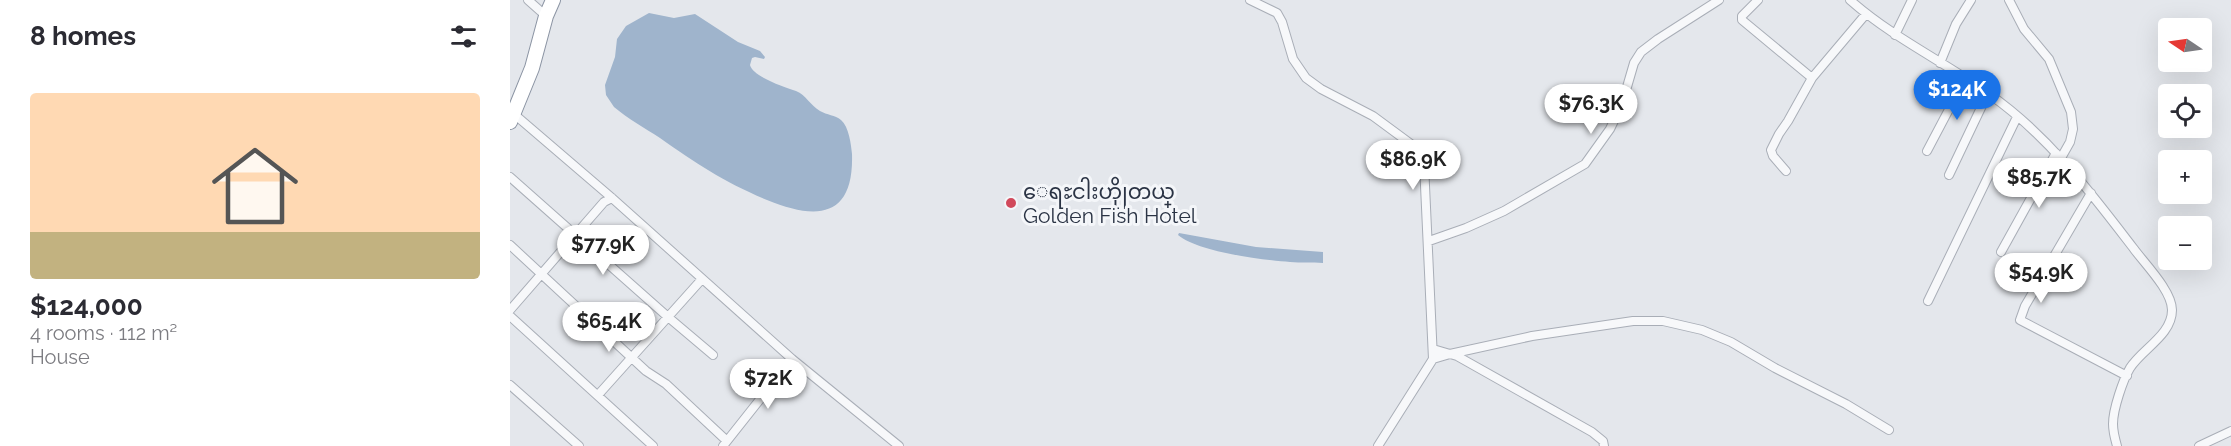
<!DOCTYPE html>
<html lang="en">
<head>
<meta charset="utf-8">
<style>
	body { margin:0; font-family:Raleway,"Noto Sans Myanmar",sans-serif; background:#f7f7f7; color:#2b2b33; height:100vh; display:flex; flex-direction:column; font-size:22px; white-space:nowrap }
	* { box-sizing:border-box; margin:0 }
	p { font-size:20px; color:#7c7c81 }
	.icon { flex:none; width:33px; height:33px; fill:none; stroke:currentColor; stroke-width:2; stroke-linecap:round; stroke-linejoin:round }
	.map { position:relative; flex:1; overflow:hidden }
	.sheet { display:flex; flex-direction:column; background:#fff; width:510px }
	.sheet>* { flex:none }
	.needle { width:39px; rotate:283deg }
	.buttons { position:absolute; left:1648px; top:18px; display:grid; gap:12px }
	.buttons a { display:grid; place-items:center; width:54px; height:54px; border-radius:6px; background:#fff; box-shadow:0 6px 24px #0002; font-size:30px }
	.price { position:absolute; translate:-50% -51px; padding:0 14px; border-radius:21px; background:#fff; color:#222; font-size:20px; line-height:39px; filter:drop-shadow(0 2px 3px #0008) }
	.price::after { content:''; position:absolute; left:50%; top:36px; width:18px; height:14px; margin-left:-9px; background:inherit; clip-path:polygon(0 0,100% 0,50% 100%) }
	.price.on { background:#1a73e8; color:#fff }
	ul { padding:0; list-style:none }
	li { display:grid; align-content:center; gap:12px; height:318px; padding:0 30px }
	li span { display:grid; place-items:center; height:186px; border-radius:6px; color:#555 }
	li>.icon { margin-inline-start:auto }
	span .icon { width:108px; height:108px; fill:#fffc; stroke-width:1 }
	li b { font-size:26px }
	h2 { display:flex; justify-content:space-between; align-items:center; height:72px; padding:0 30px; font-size:26px }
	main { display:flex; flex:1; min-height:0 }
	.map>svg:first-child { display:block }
	.water { fill:#9fb4cc }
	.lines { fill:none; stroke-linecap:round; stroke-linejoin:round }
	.street-casing { stroke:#a9aeb7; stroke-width:10 }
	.highway-casing { stroke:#8b94a3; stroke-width:16 }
	.street { stroke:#f7f8fa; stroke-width:8 }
	.highway { stroke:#fff; stroke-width:14 }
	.poi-dot { fill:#d1495b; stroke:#f4f6f9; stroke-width:2 }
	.labels { text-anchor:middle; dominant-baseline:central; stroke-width:6; stroke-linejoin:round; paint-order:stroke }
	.poi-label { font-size:21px; fill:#2b3445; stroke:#f4f6f9; text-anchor:start }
</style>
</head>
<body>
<main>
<section class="sheet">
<h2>8 homes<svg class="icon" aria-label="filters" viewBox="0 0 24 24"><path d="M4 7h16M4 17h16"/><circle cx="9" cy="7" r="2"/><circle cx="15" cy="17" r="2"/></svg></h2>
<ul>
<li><span style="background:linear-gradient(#ffd9b3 75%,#c2b280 0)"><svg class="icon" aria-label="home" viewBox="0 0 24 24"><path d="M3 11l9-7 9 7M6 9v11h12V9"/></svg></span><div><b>$124,000</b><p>4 rooms · 112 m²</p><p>House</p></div></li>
</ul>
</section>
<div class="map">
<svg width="1721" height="446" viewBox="0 0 1721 446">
	<rect width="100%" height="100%" fill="#e4e7ec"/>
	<!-- water -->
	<path class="water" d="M139,13L164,18L185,14L228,42L250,51L255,57L254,59L245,57L242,58L240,65C243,77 275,87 286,91C296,95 301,106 310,111C317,115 325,115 331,120C339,127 341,144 342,154C344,219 306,220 257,200C214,182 187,164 150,138C135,128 118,119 104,107L96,95L95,85L105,57L107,39L116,26Z
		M669,233L746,247L813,252V263C802,262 791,263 780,262C753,260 688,252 668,235Z"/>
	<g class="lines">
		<!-- street casing -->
		<g class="street-casing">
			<path id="street" d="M18,0L36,16
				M740,0L767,13L772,22L783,59L796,78L811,89L863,116L905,147L914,164L923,359L868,446
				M1248,0L1232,16V20L1302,78
				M1340,0C1383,38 1433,61 1479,94C1538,135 1581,193 1624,249C1635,264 1662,291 1662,310C1662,335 1632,349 1620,368C1613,380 1603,409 1603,424C1603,431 1605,439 1607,446
				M1499,0L1514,29L1539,59L1561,112L1563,129L1560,142L1551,158
				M1385,35L1402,0
				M1430,63L1446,24L1461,0
				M4,114L102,198L282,359L389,446
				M1417,151L1455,79
				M1276,171L1263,156L1261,150L1269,134L1278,121L1302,78L1356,14
				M1439,175L1478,93
				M0,177L158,317L203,355
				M1581,193L1515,306L1510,320L1617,376
				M919,241L956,228L994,211L1075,164L1100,129L1112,104L1124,63L1131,52L1148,39L1209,0
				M0,245L136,371L156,384L217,441
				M1491,252L1546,153
				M1418,301L1507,117
				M0,310L94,202L102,198
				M0,316L143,446
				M923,349L940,354L1022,336L1123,321H1153L1192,330L1221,342L1265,368L1336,404L1379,430
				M923,359L940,354L947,356L1082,432L1093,441L1094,446
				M0,385L69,446
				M88,395L192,279
				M213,446L282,359
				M1689,446L1721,431"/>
		</g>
		<!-- highway casing -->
		<g class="highway-casing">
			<path id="highway" d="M0,122L22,68L36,16L43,0"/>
		</g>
		<!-- street -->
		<use href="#street" class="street"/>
		<!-- highway -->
		<use href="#highway" class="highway"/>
	</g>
	<!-- markers -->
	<circle class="poi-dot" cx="501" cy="203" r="6"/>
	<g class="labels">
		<!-- poi labels -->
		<g class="poi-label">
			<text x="513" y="191">ေရႊငါးဟိုုတယ္<tspan x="513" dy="24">Golden Fish Hotel</tspan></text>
		</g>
	</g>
</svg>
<div class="buttons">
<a><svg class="needle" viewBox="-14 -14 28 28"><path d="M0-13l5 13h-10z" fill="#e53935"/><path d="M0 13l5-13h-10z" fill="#7c7c81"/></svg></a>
<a><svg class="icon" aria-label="locate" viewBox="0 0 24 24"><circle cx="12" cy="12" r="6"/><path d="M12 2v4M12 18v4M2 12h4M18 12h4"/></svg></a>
<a>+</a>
<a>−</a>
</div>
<b class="price on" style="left:1447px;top:121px">$124K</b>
<b class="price" style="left:1081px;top:135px">$76.3K</b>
<b class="price" style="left:903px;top:191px">$86.9K</b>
<b class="price" style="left:1529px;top:209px">$85.7K</b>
<b class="price" style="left:93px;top:276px">$77.9K</b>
<b class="price" style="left:1531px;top:304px">$54.9K</b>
<b class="price" style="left:99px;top:353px">$65.4K</b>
<b class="price" style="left:258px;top:410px">$72K</b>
</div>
</main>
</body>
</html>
